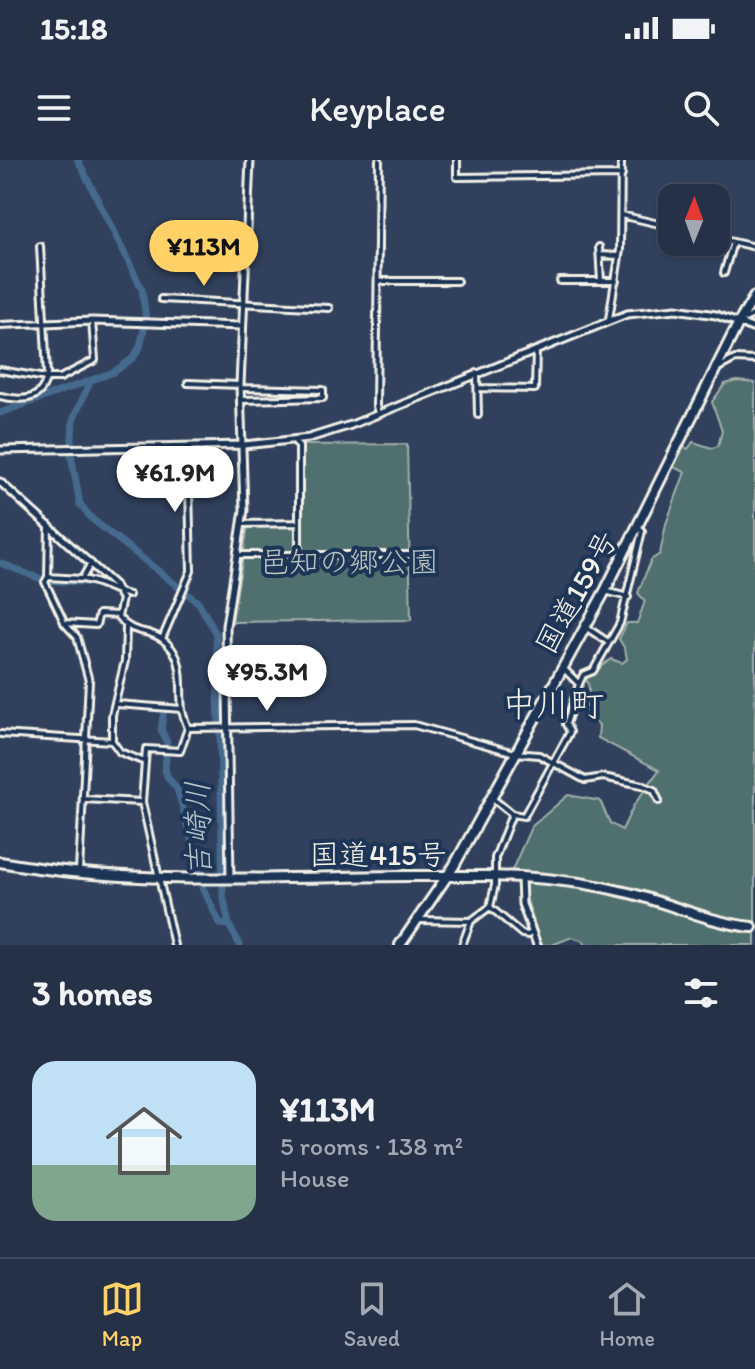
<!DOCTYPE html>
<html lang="en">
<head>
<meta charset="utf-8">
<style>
	body { margin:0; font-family:Itim,"Klee One",sans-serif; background:#2d394d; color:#f1f3f6; height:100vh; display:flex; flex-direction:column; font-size:30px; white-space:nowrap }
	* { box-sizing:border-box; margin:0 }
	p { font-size:26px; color:#a3a9b3 }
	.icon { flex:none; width:44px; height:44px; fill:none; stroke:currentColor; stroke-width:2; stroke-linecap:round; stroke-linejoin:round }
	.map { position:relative; height:785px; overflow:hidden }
	.sheet { display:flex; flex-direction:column; background:#253146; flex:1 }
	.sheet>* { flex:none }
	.needle { width:52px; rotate:1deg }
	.controls { position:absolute; left:658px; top:24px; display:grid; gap:16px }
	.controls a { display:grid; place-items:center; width:72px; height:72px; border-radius:16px; background:#253146; box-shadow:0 2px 6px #0004,0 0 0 2px #424c5f; font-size:40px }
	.price { position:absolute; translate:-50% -68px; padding:0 18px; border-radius:28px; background:#fff; color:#222; font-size:26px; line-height:52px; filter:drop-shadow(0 2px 4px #0008) }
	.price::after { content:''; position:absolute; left:50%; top:48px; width:24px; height:18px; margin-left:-12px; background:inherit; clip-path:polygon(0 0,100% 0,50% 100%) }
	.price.current { background:#ffd166; color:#111 }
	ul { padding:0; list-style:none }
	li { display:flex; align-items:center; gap:24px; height:200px; padding:0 32px }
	li span { display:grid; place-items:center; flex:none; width:224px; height:160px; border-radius:24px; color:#555 }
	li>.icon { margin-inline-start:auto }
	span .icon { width:96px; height:96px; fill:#fffc; stroke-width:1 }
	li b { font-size:34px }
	h2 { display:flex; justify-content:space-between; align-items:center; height:96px; padding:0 32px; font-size:34px }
	.status { display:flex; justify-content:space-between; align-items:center; height:56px; padding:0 40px; background:#253146; direction:ltr }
	.status svg { height:22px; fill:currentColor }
	header { display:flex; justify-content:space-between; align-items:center; height:104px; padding:0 32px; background:#253146; font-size:36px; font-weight:600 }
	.dock { display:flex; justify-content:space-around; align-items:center; height:112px; border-top:2px solid #424c5f; background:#253146; font-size:22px; color:#a3a9b3 }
	.dock a { display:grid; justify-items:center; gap:4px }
	.dock .current { color:#ffd166 }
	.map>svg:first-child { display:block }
	.green { fill:#506f6e; stroke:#a2b0ab; stroke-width:2 }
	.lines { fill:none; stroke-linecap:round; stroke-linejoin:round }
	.river { stroke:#456a8d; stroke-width:7 }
	.street-casing { stroke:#f4f1e8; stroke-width:10 }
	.secondary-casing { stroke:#f4f1e8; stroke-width:11 }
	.highway-casing { stroke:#f4f1e8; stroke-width:14 }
	.street { stroke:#1d3557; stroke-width:4 }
	.secondary { stroke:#1d3557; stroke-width:5 }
	.highway { stroke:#1d3557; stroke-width:8 }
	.labels { text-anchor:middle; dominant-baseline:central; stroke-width:8; stroke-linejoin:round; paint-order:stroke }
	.park-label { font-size:30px; fill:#bbc4bd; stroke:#1d3557 }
	.street-label { font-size:30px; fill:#f4f1e8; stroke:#1d3557 }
	.water-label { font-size:32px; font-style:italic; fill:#b7c2c8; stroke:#1d3557 }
	.quarter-label { font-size:34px; fill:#f4f1e8; stroke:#1d3557 }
</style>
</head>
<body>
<div class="status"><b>15:18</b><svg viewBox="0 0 49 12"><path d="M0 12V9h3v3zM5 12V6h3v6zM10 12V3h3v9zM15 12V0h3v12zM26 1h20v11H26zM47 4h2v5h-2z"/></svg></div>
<header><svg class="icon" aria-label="menu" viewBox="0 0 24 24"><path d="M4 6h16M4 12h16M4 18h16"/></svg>Keyplace<svg class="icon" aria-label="search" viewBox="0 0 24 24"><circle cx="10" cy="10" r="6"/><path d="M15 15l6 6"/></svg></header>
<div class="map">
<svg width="755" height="785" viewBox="0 0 755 785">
	<rect width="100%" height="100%" fill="#31415d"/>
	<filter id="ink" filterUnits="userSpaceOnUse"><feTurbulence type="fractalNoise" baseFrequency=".0125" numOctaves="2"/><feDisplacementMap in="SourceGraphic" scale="16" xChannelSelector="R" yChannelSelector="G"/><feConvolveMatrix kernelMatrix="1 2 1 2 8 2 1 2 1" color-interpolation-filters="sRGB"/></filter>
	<g filter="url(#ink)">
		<!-- green -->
		<path class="green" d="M737,221L755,223V785H585L584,781L572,777L552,785H543L540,782L524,730L527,714L512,710L531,667L568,635L600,641L610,663L622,670L634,645L659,610L598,578L599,565L586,555L589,528L586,518L611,499L622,503L627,499L625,489L619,479L627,463H637L645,441L638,433L651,400L660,394L666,364L685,312L673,307L683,286L688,289L693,282L712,288L718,286L722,271L712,242L725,224Z
			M407,284L411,460L232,462L248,365L302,364L301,285Z"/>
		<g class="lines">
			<!-- river -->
			<path class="river" d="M90,222L73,260L71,295L80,344L92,359L199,443L216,474L219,564
				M0,253L114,212L133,198L140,187L146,160L142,129L78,0
				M0,403C14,408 28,415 42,419C67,425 104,415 120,439
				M164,550L161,569L167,583L165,610L168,618L177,629L182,645L199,710
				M220,571L223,735L229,765
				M203,728L220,764L229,765L240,785"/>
			<!-- street casing -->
			<g class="street-casing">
				<path id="street" d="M457,0V17L622,15
					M621,55L672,67
					M716,78L755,87
					M599,87L601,121
					M600,95L619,96
					M724,113L733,82
					M378,121H457
					M560,121H616
					M161,139L329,148
					M609,159L620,90L621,0
					M743,160L755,154
					M0,165L45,163
					M720,207L735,199L755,200
					M0,210L46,218H60L95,200L92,161
					M477,213L478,255
					M188,223L240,225
					M478,228L535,229L536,190
					M0,236C23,241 43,242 47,214L40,86
					M240,240L323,238V230L241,228
					M378,253L376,246L379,0
					M294,280L299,287V395
					M243,364L299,363
					M49,365L48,417L45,422L65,464L77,477L89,521L79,711
					M238,395H411
					M48,417L82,419L91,403
					M82,419C99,421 113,431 129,435
					M114,425L122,439L118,457C135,476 146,468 162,479C187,497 179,525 182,550C183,556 186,563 188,568L414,565L515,593L539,595L585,620L603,617L642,625L654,630L659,641
					M605,431L628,437
					M64,463L96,465L99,454L118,455
					M126,467L125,501L112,555V581L120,592L145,602L142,642L174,785
					M587,468L608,482
					M162,479L191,411L188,287
					M564,509L579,524
					M117,544L182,549
					M0,574L112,581
					M145,602L146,589L180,591L188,568
					M492,638L512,654
					M83,639L142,642
					M490,747L522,774L528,775L532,772
					M419,760L471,761
					M462,785L471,761L490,747L495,725V698L512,654L524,656L570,572L566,564L579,524L583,515L593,511L620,463L642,371L638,368"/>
			</g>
			<!-- secondary casing -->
			<g class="secondary-casing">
				<path id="secondary" d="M45,163L92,161L241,166
					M0,290L244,285L309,278L351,265L627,154L676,149L716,155L755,169
					M0,322L114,425
					M521,717L522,744L537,785
					M230,719L226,466L244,350L240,225L250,0"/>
			</g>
			<!-- highway casing -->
			<g class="highway-casing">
				<path id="highway" d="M0,702C172,733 347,710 521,717C557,719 594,724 629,733C671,744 708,762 752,767
					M400,785L454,706L605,431L739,162L755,136"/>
			</g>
			<!-- street -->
			<use href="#street" class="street"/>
			<!-- secondary -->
			<use href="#secondary" class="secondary"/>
			<!-- highway -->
			<use href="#highway" class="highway"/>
		</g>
	</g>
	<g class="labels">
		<!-- park labels -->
		<g class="park-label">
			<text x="349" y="401">邑知の郷公園</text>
		</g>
		<!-- street labels -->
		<g class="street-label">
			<text transform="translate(576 432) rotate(-61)">国道159号</text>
			<text x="378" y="694">国道415号</text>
		</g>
		<!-- water labels -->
		<g class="water-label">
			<text transform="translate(198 669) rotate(-91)">吉崎川</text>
		</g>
		<!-- quarter labels -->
		<g class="quarter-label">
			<text x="553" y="544">中川町</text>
		</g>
	</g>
</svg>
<div class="controls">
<a><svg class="needle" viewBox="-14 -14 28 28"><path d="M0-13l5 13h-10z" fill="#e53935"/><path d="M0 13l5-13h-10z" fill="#a3a9b3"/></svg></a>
</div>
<b class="price current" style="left:204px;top:128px">¥113M</b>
<b class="price" style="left:175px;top:354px">¥61.9M</b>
<b class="price" style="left:267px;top:553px">¥95.3M</b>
</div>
<section class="sheet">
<h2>3 homes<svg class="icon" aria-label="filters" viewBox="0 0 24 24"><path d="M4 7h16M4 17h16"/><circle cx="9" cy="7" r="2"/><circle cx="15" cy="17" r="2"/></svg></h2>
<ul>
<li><span style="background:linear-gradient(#bfe0f5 65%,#7fa58c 0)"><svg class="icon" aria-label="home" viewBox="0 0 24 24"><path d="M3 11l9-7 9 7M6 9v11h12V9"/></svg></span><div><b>¥113M</b><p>5 rooms · 138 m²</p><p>House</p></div></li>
</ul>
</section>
<nav class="dock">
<a class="current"><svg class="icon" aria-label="map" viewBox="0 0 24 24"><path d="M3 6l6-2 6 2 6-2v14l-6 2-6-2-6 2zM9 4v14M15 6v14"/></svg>Map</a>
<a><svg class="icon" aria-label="saved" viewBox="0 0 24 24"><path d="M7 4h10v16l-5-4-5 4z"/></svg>Saved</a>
<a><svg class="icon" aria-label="home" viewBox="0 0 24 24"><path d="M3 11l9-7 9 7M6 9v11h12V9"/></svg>Home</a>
</nav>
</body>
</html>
